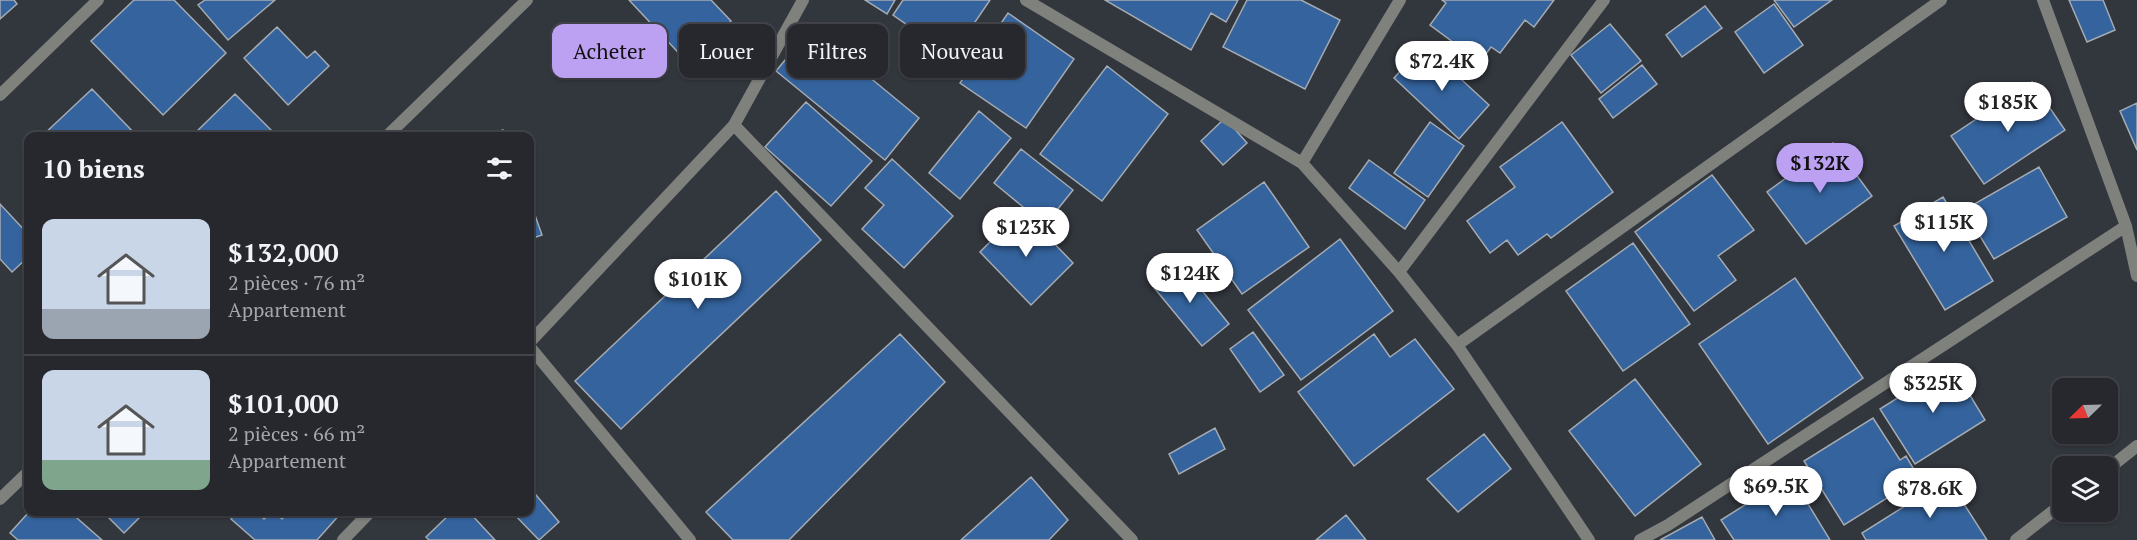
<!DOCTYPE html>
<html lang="fr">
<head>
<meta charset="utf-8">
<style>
	body { margin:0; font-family:"PT Serif",serif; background:#32343a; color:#f1f3f6; height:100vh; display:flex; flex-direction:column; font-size:22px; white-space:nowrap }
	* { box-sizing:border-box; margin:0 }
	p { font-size:20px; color:#a4a6aa }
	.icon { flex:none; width:33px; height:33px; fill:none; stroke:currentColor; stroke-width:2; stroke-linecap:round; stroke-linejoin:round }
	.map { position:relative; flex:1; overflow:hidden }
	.details { position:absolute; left:24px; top:132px; width:510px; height:384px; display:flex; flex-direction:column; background:#26282e; border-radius:12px; box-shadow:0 2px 4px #0004,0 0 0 2px #42444a }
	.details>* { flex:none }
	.hud { position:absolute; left:552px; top:24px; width:570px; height:54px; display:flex; gap:12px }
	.needle { width:39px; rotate:247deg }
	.tools { position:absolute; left:2052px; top:378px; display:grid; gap:12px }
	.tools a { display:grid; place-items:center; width:66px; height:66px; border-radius:12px; background:#26282e; box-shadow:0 2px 4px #0004,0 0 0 2px #42444a; font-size:30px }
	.price { position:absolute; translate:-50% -51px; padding:0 14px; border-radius:21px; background:#fff; color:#222; font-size:20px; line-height:39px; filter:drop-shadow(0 2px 3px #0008) }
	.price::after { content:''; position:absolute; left:50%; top:36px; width:18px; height:14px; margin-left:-9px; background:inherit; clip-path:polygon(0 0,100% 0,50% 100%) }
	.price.active { background:#bca0f2; color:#111 }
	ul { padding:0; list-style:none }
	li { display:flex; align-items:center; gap:18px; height:150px; padding:0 18px }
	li+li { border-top:2px solid #42444a }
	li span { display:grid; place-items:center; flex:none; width:168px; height:120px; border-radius:12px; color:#555 }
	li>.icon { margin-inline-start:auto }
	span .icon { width:72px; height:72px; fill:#fffc; stroke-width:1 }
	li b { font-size:26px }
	h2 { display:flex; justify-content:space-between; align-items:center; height:72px; padding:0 18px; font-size:26px }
	.tag { padding:0 21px; border-radius:12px; background:#26282e; box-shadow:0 2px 4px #0004,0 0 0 2px #42444a; font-size:21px; line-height:54px }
	.tag.active { background:#bca0f2; color:#111 }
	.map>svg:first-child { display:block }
	.building { fill:#34639d; stroke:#a5abb2; stroke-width:1.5 }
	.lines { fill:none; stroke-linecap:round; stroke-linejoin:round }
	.minor { stroke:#7f817d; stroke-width:12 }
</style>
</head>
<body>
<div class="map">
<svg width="2137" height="540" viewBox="0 0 2137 540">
	<rect width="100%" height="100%" fill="#32363d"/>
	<!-- building -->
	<path class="building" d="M0,0H14L17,4L0,19Z
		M134,0H174L226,53L163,115L91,41Z
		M205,0H275L228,40L198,5Z
		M629,0H711L731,21L688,63Z
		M865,0H895L887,14Z
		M903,0H990L952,56L893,15Z
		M1105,0H1238L1226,22L1211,13L1191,50Z
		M1247,0H1301L1340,20L1305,89L1223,47Z
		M1442,0H1554L1534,27L1525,20L1500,53L1491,47L1480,62L1430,25L1446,3Z
		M1774,0H1832L1794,27Z
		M2069,0H2103L2115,30L2087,42Z
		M1774,4L1803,45L1764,73L1735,32Z
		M1705,6L1722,28L1682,57L1666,35Z
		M1008,13L1074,59L1026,128L960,83Z
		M1610,24L1641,61L1601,93L1571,55Z
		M277,27L307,58L315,51L329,66L288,105L244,58Z
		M811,29L919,118L885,160L776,71Z
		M1424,45L1489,105L1459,139L1394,78Z
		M1642,65L1657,84L1613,118L1599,99Z
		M1107,66L1168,114L1102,201L1040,154Z
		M2032,82L2065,130L1984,184L1951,136Z
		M92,89L137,136H42Z
		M235,94L277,136H192Z
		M806,102L872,161L831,206L765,147Z
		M2137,103V150L2120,111Z
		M979,111L1011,138L960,199L929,173Z
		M1225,118L1247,143L1223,165L1201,141Z
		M1430,122L1464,146L1428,197L1394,173Z
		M1562,122L1613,192L1551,238L1547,234L1518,255L1507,240L1490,253L1467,221L1515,187L1500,167Z
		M503,130L506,136H487Z
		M1833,143L1872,196L1806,244L1767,192Z
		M1021,149L1073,190L1045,225L994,183Z
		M892,159L953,216L904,268L862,229L884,205L865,188Z
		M1369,160L1425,200L1405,229L1349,188Z
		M2039,167L2067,217L1994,259L1964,210Z
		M1712,175L1754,230L1718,256L1736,280L1694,311L1635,232Z
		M1264,182L1309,247L1242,294L1197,230Z
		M776,191L821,240L621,429L575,381Z
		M1943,197L1993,281L1945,310L1894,226Z
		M530,201L542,235L530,239Z
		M0,204L28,234V257L12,272L0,259Z
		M1022,210L1073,263L1031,305L980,252Z
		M1340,239L1393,311L1301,380L1248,310Z
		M1633,243L1690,324L1623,371L1566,291Z
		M1178,261L1229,324L1202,346L1151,284Z
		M1795,278L1863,378L1768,444L1699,344Z
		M1253,332L1284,375L1260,392L1230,349Z
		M900,334L945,382L789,540H733L706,512Z
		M1374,334L1390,357L1415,339L1454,389L1354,466L1298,392Z
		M1951,364L1985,420L1915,464L1880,409Z
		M1635,379L1701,464L1635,516L1569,431Z
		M1873,418L1900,460L1906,456L1919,478L1844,525L1804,461Z
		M1215,428L1225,449L1179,474L1169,454Z
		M1484,434L1511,469L1458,512L1427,479Z
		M1791,476L1830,540H1734L1721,520Z
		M1031,477L1068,520L1049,540H961Z
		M1948,479L1987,540H1866L1862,533Z
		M530,488L559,522L539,540L512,512H530Z
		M29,512H70L102,540H18L10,533Z
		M103,512H145L124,533Z
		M238,512H256L264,519L274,512L282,519L289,512H342L317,540H255L231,519Z
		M452,512H469L495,540H429L426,537Z
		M1346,515L1366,540H1316Z
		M1702,517L1715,540H1660Z"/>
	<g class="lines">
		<!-- minor -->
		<path class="minor" d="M1026,0L1302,163L1399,272L1457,345L1589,540
			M2043,0L2126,226L2137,276
			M0,95L98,0
			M734,125L803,0
			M387,136L527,0
			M1302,163L1400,0
			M1399,272L1604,0
			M530,342L734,125L1132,540
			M1457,345L1941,0
			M530,347L690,540
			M2108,469L2137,446
			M0,499L28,472
			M343,540L370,512
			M1640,540L1668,525L2126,226
			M2016,540L2062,504"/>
	</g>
</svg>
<div class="tools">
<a><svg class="needle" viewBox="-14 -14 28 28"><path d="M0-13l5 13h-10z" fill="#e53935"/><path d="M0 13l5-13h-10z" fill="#a4a6aa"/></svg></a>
<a><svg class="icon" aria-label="layers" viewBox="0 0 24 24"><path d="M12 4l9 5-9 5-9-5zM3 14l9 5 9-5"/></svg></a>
</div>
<b class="price" style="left:1442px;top:92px">$72.4K</b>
<b class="price" style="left:2008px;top:133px">$185K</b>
<b class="price active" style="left:1820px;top:194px">$132K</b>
<b class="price" style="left:1944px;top:253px">$115K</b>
<b class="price" style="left:1026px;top:258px">$123K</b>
<b class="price" style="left:1190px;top:304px">$124K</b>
<b class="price" style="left:698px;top:310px">$101K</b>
<b class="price" style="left:1933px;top:414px">$325K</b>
<b class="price" style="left:1776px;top:517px">$69.5K</b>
<b class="price" style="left:1930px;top:519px">$78.6K</b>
<div class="hud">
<a class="tag active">Acheter</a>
<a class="tag">Louer</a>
<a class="tag">Filtres</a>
<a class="tag">Nouveau</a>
</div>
<section class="details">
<h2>10 biens<svg class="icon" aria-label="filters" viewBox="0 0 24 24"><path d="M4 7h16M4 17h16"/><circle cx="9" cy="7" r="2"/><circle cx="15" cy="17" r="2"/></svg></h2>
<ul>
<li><span style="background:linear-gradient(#c9d6e8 75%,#9aa5b1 0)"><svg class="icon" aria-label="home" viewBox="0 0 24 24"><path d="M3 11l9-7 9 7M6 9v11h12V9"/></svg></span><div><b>$132,000</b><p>2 pièces · 76 m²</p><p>Appartement</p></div></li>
<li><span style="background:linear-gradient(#c9d6e8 75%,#7fa58c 0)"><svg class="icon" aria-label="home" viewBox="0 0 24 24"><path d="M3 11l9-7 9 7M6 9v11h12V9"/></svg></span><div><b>$101,000</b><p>2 pièces · 66 m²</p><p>Appartement</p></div></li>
</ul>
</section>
</div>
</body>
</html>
